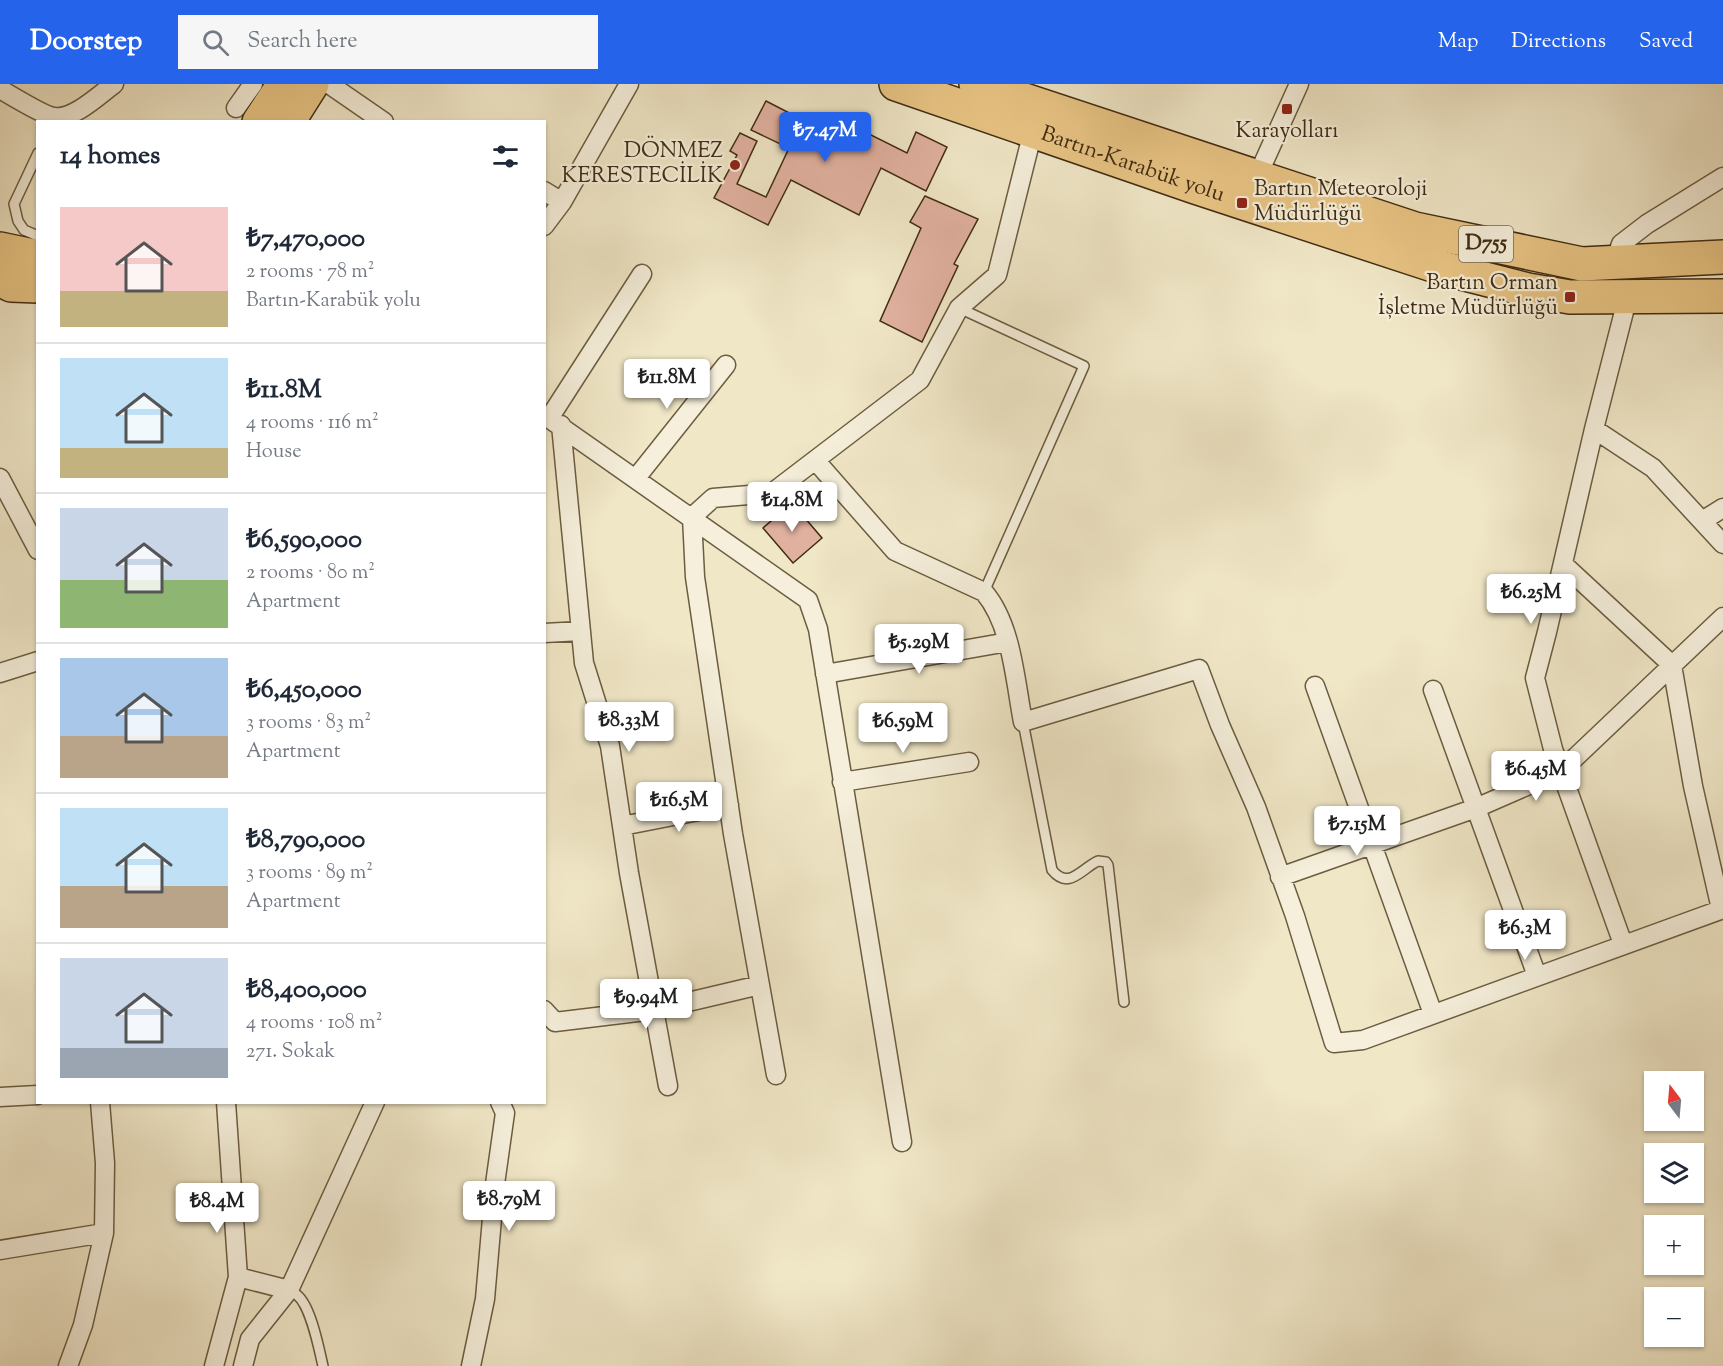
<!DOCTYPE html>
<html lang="en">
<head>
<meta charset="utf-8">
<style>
	body { margin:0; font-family:"Sorts Mill Goudy",serif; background:#f6f6f7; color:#1f2937; height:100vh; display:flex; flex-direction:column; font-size:22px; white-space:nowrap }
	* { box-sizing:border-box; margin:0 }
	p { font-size:20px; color:#747a83 }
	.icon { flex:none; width:33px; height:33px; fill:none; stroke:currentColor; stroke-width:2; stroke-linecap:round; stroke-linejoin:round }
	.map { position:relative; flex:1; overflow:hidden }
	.sheet { position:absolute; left:36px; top:36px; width:510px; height:984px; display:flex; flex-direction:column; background:#fff; border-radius:0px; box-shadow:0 2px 4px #0004 }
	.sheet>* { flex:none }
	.needle { width:39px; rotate:344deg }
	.controls { position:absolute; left:1644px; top:987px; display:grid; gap:12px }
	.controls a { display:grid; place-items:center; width:60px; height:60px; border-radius:0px; background:#fff; box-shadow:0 2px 4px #0004; font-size:30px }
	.price { position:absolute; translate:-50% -51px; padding:0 14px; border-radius:6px; background:#fff; color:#222; font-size:20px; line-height:39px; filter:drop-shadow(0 2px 3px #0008) }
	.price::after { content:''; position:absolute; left:50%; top:36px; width:18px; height:14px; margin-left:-9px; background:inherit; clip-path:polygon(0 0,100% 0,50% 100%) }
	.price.selected { background:#2563eb; color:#fff }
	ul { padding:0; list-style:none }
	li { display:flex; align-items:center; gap:18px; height:150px; padding:0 24px }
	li+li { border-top:2px solid #e0e1e3 }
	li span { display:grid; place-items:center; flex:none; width:168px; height:120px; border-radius:0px; color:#555 }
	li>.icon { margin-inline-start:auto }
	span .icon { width:72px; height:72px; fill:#fffc; stroke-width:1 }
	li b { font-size:26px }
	h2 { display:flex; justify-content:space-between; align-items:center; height:72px; padding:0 24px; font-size:26px }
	header { display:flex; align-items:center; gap:36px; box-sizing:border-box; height:84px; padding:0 30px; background:#2563eb; color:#fff }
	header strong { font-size:28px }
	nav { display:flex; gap:33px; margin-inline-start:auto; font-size:21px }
	.search { width:420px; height:54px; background:#f6f6f7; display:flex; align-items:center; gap:15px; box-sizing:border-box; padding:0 21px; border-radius:0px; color:#747a83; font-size:22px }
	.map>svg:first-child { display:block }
	.building { fill:#e1b1a0; stroke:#402d13; stroke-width:1.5 }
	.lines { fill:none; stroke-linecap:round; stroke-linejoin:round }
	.lane-casing { stroke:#6c5c40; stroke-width:12 }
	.street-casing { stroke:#6c5c40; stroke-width:21 }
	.highway-casing { stroke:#402d13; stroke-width:36 }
	.lane { stroke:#f5efdb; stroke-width:9 }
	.street { stroke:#f5efdb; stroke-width:18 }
	.highway { stroke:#e8c484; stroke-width:33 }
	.poi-dot { fill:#8f2418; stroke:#f5efdb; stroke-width:2 }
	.labels { text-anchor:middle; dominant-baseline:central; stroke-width:4.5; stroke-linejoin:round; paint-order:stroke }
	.shield { fill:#f5efdb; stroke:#76674f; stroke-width:1.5 }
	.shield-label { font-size:21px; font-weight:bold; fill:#402d13 }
	.poi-label { font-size:22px; fill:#402d13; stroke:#f5efdb; text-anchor:end }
	.street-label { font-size:22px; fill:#402d13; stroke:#f5efdb }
</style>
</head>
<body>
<header>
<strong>Doorstep</strong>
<div class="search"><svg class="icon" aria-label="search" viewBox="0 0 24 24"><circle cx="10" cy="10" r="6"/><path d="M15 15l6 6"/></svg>Search here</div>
<nav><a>Map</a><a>Directions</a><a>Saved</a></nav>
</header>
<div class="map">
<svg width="1723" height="1282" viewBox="0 0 1723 1282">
	<rect width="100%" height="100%" fill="#f0e7c7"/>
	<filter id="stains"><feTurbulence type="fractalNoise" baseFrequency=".00333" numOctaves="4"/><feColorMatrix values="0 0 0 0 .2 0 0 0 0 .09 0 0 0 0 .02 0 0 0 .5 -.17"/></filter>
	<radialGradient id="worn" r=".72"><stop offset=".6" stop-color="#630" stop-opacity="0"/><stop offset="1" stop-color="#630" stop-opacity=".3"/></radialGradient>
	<!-- building -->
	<path class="building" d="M766,17L830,50L837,34L907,69L916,48L947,63L926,107L881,84L859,131L791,96L768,141L714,114L737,71L730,67L740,49L757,57L737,100L766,113L789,64L751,46Z
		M925,112L978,135L954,180L958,182L922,258L880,237L921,144L910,138Z
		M792,419L822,454L793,479L763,444Z"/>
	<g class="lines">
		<!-- lane casing -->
		<g class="lane-casing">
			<path id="lane" d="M38,69L14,120L18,137L24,146L38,152
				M959,224L1084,282L984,508
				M1023,638L1052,786C1069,807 1082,784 1098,777L1106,778L1108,781L1124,918
				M289,1206C292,1208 295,1209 297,1211C311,1222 319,1265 323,1282"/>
		</g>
		<!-- street casing -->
		<g class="street-casing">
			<path id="street" d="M329,0L384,38
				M0,5C10,11 45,32 54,33C73,36 99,11 114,0
				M236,24L253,0
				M1257,93L1299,0
				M544,107L562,118L544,142
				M562,118L629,0
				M1615,178L1621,160L1647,140L1723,93
				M544,331L808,516L818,545L902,1058
				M550,333L642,190
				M561,341L584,579L610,662L629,789L668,1002
				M1594,345L1653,384L1723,460
				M815,376L895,467L984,508C1012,541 1015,596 1023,638L1199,585L1220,641L1256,723L1295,832L1334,959L1363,956L1723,825
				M0,394L38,466
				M636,394L726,281
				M1702,437L1723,424
				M1563,480L1672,581L1693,702L1721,825
				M544,549L581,547
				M0,589L38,577
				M825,590L1008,558
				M1315,602L1433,930
				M1433,606L1537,892
				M842,698L969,678
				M622,742L729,721
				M1280,793L1476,724L1561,687L1723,533
				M1623,860L1553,665L1535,594L1547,548L1594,345L1628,212
				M544,926L555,938L654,926L760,901
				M776,991L733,750L695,493L692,433L713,414L772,409L920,296L959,224L997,191L1033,47
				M0,1013L38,1011
				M100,1018L105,1079L104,1149
				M0,1166L104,1149L83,1241L68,1282
				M238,1193L289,1206
				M214,1282L238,1193L226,1018
				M243,1282L250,1255L289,1206L375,1018
				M471,1282L485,1215L495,1100L505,1029L500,1018"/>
		</g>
		<!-- highway casing -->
		<g class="highway-casing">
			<g id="highway">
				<path id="s1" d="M896,0L1195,103L1442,184L1528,206L1570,213L1723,212"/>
				<path d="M976,0L1415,145L1582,180L1723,173"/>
				<path d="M259,38L284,0"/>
				<path d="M288,38L312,0"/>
				<path d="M0,165L38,173"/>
				<path d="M0,195L11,201L38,202"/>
			</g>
		</g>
		<!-- lane -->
		<use href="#lane" class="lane"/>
		<!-- street -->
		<use href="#street" class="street"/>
		<!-- highway -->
		<use href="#highway" class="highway"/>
	</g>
	<!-- markers -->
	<g class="poi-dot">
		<rect x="1281" y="19" width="12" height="12" rx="3"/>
		<circle cx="735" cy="81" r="6"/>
		<rect x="1236" y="113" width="12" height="12" rx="3"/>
		<rect x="1564" y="207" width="12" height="12" rx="3"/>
	</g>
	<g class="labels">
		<!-- shield labels -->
		<rect class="shield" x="1459" y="142" width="54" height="36" rx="4.5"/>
		<g class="shield-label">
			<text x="1486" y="160">D755</text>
		</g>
		<!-- poi labels -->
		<g class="poi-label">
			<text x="1287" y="48" text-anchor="middle">Karayolları</text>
			<text x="723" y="68">DÖNMEZ<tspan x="723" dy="25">KERESTECİLİK</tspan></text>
			<text x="1254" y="106" text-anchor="start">Bartın Meteoroloji<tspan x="1254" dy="25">Müdürlüğü</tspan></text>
			<text x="1558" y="200">Bartın Orman<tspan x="1558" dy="25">İşletme Müdürlüğü</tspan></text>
		</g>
		<!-- street labels -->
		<g class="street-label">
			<text stroke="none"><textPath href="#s1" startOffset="250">Bartın-Karabük yolu</textPath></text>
		</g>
	</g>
	<rect width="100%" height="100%" filter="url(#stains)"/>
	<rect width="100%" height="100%" fill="url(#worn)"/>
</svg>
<div class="controls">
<a><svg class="needle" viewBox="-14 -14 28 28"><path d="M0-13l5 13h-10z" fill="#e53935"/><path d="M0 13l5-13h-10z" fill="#747a83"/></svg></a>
<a><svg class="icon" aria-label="layers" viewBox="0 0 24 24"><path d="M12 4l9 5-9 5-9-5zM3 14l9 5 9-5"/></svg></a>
<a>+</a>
<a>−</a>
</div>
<b class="price selected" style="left:825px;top:79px">₺7.47M</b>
<b class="price" style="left:667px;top:326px">₺11.8M</b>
<b class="price" style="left:792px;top:449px">₺14.8M</b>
<b class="price" style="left:1531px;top:541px">₺6.25M</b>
<b class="price" style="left:919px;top:591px">₺5.29M</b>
<b class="price" style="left:629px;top:669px">₺8.33M</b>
<b class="price" style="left:903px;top:670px">₺6.59M</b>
<b class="price" style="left:1536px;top:718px">₺6.45M</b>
<b class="price" style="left:679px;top:749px">₺16.5M</b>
<b class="price" style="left:1357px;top:773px">₺7.15M</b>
<b class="price" style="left:1525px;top:877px">₺6.3M</b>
<b class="price" style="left:646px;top:946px">₺9.94M</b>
<b class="price" style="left:509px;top:1148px">₺8.79M</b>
<b class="price" style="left:217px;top:1150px">₺8.4M</b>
<section class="sheet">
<h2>14 homes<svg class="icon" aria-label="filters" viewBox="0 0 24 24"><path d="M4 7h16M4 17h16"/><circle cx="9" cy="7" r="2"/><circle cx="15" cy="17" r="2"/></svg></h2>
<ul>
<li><span style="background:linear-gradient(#f6c9c9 70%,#c2b280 0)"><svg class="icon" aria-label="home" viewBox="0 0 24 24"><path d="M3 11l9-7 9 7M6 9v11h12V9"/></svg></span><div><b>₺7,470,000</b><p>2 rooms · 78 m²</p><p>Bartın-Karabük yolu</p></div></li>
<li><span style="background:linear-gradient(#bfe0f5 75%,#c2b280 0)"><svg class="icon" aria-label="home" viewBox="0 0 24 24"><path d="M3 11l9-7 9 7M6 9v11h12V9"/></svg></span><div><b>₺11.8M</b><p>4 rooms · 116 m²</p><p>House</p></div></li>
<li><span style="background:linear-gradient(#c9d6e8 60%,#8fb573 0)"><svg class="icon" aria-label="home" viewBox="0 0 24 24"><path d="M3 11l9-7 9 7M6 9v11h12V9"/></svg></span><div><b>₺6,590,000</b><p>2 rooms · 80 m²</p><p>Apartment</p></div></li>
<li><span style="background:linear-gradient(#a9c7e8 65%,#b9a48a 0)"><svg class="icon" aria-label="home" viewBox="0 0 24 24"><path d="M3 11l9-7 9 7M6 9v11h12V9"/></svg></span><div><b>₺6,450,000</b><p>3 rooms · 83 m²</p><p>Apartment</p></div></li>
<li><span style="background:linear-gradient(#bfe0f5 65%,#b9a48a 0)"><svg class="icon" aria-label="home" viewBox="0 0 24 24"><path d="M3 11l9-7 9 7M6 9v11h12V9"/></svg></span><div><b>₺8,790,000</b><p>3 rooms · 89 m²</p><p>Apartment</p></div></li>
<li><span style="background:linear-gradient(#c9d6e8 75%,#9aa5b1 0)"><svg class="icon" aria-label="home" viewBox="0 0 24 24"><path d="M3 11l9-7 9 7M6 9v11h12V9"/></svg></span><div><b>₺8,400,000</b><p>4 rooms · 108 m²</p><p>271. Sokak</p></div></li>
</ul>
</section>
</div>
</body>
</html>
